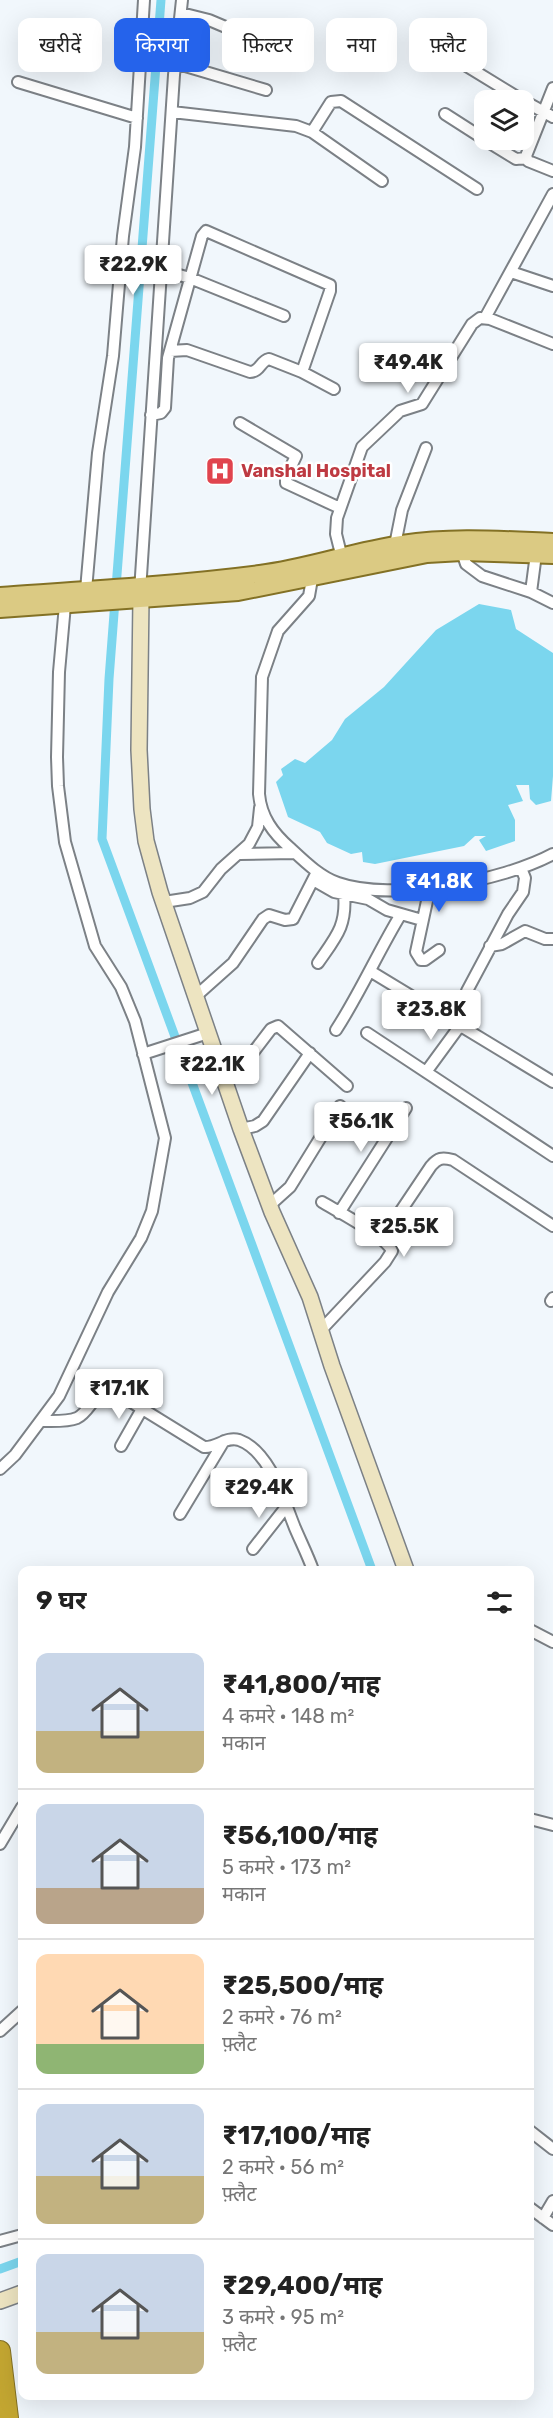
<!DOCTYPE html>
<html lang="hi">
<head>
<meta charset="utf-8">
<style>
	body { margin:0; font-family:Rubik,"Noto Sans Devanagari",sans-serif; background:#f6f6f6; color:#222; height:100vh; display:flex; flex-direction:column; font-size:22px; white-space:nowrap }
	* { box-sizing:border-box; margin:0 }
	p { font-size:20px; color:#767676 }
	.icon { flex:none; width:33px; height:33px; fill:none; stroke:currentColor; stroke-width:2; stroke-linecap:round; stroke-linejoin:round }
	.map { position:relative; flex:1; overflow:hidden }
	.panel { position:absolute; left:18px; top:1566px; width:516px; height:834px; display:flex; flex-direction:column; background:#fff; border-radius:12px; box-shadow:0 6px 24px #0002 }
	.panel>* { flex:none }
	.guide { position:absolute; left:18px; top:18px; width:518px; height:54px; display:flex; gap:12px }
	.controls { position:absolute; left:474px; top:90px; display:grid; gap:12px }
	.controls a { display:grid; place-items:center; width:60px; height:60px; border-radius:12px; background:#fff; box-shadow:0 6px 24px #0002; font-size:30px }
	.price { position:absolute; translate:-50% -51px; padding:0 14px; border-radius:6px; background:#fff; color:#222; font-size:20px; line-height:39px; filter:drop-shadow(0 2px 3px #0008) }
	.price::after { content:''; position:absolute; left:50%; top:36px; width:18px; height:14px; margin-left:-9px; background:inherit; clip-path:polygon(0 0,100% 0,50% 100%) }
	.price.current { background:#2563eb; color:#fff }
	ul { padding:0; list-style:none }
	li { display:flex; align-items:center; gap:18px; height:150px; padding:0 18px }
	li+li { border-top:2px solid #e0e0e0 }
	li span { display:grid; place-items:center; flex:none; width:168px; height:120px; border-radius:12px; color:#555 }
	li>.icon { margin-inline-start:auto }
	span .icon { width:72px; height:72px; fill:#fffc; stroke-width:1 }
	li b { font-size:26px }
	h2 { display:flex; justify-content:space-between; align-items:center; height:72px; padding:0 18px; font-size:26px }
	.chip { padding:0 21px; border-radius:12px; background:#fff; box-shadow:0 6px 24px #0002; font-size:21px; line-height:54px }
	.chip.current { background:#2563eb; color:#fff }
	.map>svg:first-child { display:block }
	.water { fill:#7bd6ee }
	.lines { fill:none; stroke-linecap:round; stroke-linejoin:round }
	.canal { stroke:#7bd6ee; stroke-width:9 }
	.street-casing { stroke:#7c8186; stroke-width:14 }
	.secondary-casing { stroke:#7c8186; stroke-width:18 }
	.primary-casing { stroke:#837125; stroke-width:20 }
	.highway-casing { stroke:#837125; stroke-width:22 }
	.street { stroke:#fff; stroke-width:10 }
	.secondary { stroke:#ede4c1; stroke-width:15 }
	.primary { stroke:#dbca83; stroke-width:16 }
	.highway { stroke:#c3a631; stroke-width:20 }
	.labels { text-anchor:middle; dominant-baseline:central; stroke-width:5; stroke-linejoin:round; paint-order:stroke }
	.health-label { font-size:18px; font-weight:bold; fill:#be3a42; stroke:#fff; text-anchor:start }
</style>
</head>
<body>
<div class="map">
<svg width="553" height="2418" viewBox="0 0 553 2418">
	<rect width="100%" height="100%" fill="#f1f7fc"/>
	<!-- water -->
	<path class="water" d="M479,604L511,610L516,629L553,653V776L551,801L536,805L530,799L529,785H516L523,801L508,805L515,820V841L486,851L479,840L486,836H475L464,846L375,864L363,862L362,852L351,854L327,843L320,832L288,817L276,782L283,775L281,769L295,759L305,763L332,740L345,719L384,687L436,630Z"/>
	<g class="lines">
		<!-- canal -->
		<path class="canal" d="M161,0L109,679L102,839L372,1570
			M0,2269L22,2261"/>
		<!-- street casing -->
		<g class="street-casing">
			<path id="street" d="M181,13L209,20L268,45
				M460,62L522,100
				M175,63L266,90
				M18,82L137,118
				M553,88L526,156L528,161L553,171
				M524,101L553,117
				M172,112L296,126L312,132L382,181
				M445,114L484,139
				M312,132L331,102L341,101L477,189
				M485,140L516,159L526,158
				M161,270L190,278L284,316
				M511,272L553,286
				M485,318L553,194
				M170,351L187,350L250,372C260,372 260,361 269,359L302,372L334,389
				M151,415L161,413L165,408L168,358L202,236L206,231L330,285V291L302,372
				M240,423L296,456L286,477V483L340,508
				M395,545L402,510L426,448
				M462,552L466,564L482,576L531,592L553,603
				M342,558L336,534L337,518L362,447L400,411L422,404L472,324L480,318L490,319L553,344
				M312,579L309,596L278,631L262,677L259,794C261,817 273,833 290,848C304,861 320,877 338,883C392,902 503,881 553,854
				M86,590L98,453L113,356L123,236L135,147L144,0
				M140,591L174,75L182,0
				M531,592L536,554
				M240,854L294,853
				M313,880L334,892L368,899L387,910L422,920
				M430,887L416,952L421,960H425L439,950
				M164,902L190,898L203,892L221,869L249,844L258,827L260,808
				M490,946L502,944L525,931L545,939H553
				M318,963C336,937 347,926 344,894
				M370,971L553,1082
				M467,991L508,914L523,892L525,878L521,868
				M196,996L233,963L263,919L269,915L285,920L293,919L317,872
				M336,1030C360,993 378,952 401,914
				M367,1033L553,1156
				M143,1054L208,1033
				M426,1072L459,1027
				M223,1077L235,1071L245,1063L271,1029L278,1026L347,1086
				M241,1129L255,1126L263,1121L310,1053
				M270,1205L290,1187L340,1106
				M339,1213L406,1108
				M382,1239L431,1166C438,1158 442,1157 453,1160L553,1226
				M551,1301L553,1298
				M321,1330L385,1262L392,1251C386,1236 337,1211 322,1202
				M42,1421C53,1421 67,1422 77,1418C92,1411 95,1386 115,1392L204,1447C217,1448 226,1436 239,1440C270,1451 284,1501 295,1528C301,1542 308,1556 313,1570
				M121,1446L142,1409
				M0,1469L15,1455L59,1396L108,1292L141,1238L152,1211L165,1138L135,1021L121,987L95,946L65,842L58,786L57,757L59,672L65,605
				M180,1514L224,1441
				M253,1549L286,1507
				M530,1630L553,1642
				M530,1819L553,1825
				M0,1844L22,1807
				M0,2031L22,2011
				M530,2131L553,2149
				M530,2208L553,2225
				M543,2218L553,2201
				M0,2241L22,2235"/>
		</g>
		<!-- secondary casing -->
		<g class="secondary-casing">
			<path id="secondary" d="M141,598L139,750L142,809L146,841L160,892L241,1129L272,1212L310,1297L332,1366L406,1570
				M0,2301L22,2293"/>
		</g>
		<!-- primary casing -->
		<g class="primary-casing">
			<path id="primary" d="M0,596C86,590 174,585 260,574C308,568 354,551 402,544C452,536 503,540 553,542
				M0,609L238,592L427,554L462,552L553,555"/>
		</g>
		<!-- highway casing -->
		<g class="highway-casing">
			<path id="highway" d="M0,2351L8,2418"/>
		</g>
		<!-- street -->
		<use href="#street" class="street"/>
		<!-- secondary -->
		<use href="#secondary" class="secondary"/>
		<!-- primary -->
		<use href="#primary" class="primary"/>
		<!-- highway -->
		<use href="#highway" class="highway"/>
	</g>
	<!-- icons -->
	<defs>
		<g id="hospital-square" transform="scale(1.5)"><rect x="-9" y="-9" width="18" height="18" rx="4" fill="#e0444e" stroke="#fff"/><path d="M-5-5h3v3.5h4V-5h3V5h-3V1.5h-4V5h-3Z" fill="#fff"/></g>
	</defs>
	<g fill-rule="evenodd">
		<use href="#hospital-square" x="220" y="471"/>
	</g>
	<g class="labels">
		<!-- health labels -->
		<g class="health-label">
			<text x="241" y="471">Vanshal Hospital</text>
		</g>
	</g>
</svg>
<div class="controls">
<a><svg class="icon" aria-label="layers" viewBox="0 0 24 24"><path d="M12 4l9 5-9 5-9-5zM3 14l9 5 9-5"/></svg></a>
</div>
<b class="price" style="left:133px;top:296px">₹22.9K</b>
<b class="price" style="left:408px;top:394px">₹49.4K</b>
<b class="price current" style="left:439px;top:913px">₹41.8K</b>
<b class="price" style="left:431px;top:1041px">₹23.8K</b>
<b class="price" style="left:212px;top:1096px">₹22.1K</b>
<b class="price" style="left:361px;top:1153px">₹56.1K</b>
<b class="price" style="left:404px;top:1258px">₹25.5K</b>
<b class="price" style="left:119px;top:1420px">₹17.1K</b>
<b class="price" style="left:259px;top:1519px">₹29.4K</b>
<div class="guide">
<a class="chip">खरीदें</a>
<a class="chip current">किराया</a>
<a class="chip">फ़िल्टर</a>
<a class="chip">नया</a>
<a class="chip">फ़्लैट</a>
</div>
<section class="panel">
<h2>9 घर<svg class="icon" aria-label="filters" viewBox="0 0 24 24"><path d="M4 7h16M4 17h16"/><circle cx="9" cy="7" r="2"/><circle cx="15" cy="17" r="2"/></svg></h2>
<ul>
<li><span style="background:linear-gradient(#c9d6e8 65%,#c2b280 0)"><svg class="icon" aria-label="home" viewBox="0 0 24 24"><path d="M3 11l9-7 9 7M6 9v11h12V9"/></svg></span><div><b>₹41,800/माह</b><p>4 कमरे · 148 m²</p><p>मकान</p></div></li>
<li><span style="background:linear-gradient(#c9d6e8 70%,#b9a48a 0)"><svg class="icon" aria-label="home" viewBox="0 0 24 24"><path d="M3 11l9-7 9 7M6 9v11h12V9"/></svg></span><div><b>₹56,100/माह</b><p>5 कमरे · 173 m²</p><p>मकान</p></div></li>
<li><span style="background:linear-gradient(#ffd9b3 75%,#8fb573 0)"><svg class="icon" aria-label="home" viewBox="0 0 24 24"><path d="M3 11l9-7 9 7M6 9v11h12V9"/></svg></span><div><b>₹25,500/माह</b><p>2 कमरे · 76 m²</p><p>फ़्लैट</p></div></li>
<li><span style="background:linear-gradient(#c9d6e8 60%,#c2b280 0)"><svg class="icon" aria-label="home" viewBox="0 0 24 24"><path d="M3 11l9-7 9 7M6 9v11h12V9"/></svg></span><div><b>₹17,100/माह</b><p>2 कमरे · 56 m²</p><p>फ़्लैट</p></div></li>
<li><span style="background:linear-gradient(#c9d6e8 65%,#c2b280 0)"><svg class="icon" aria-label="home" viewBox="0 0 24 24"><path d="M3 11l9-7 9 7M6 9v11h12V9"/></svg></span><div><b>₹29,400/माह</b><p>3 कमरे · 95 m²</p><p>फ़्लैट</p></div></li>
</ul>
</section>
</div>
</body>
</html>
